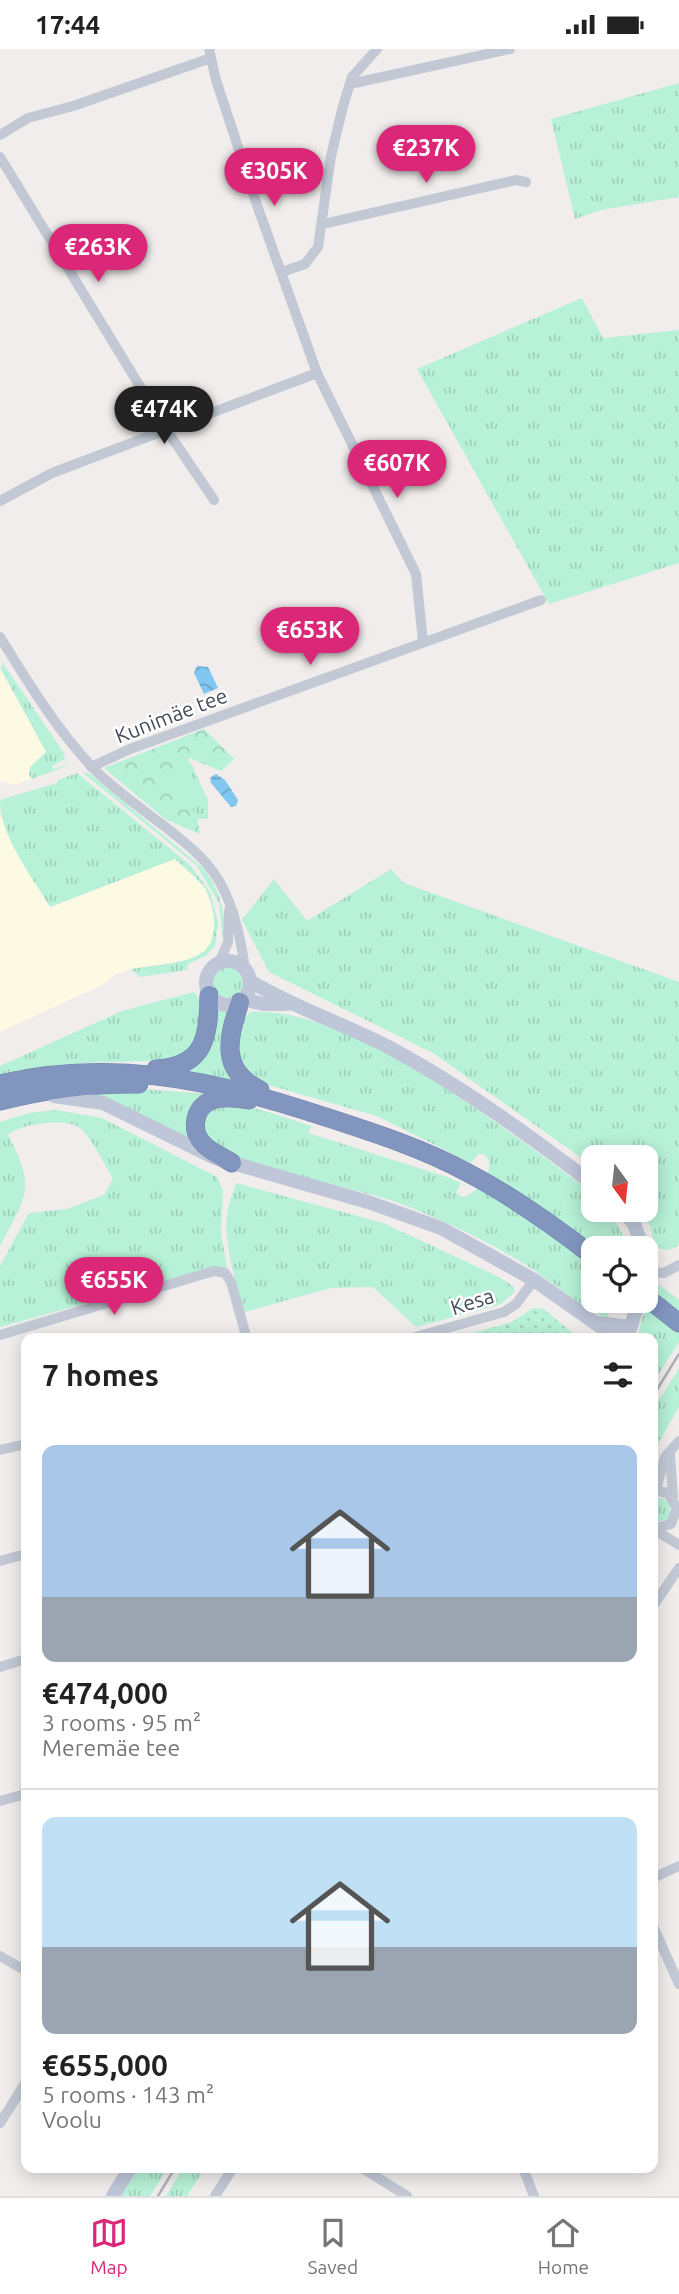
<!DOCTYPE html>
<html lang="en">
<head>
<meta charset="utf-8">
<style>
	body { margin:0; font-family:Ubuntu,sans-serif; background:#f2f2f2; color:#222; height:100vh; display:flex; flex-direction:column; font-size:26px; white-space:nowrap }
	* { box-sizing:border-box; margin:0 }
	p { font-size:23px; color:#767676 }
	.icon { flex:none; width:38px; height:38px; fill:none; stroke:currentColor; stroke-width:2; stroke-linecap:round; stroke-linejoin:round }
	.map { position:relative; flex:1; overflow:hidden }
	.panel { position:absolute; left:21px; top:1284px; width:637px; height:840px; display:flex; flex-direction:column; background:#fff; border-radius:14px; box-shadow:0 4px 18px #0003 }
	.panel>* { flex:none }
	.needle { width:46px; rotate:165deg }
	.buttons { position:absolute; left:581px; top:1096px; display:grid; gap:14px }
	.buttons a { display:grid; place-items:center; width:77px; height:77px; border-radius:14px; background:#fff; box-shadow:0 4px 18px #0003; font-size:35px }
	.price { position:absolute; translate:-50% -60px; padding:0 16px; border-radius:24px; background:#db2777; color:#fff; font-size:23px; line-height:46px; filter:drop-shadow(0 2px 4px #0008) }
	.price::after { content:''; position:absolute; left:50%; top:42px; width:21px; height:16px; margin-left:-10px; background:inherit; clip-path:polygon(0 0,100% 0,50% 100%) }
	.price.active { background:#222; color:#fff }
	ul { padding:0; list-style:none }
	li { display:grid; align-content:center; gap:14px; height:371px; padding:0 21px }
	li+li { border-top:2px solid #e0e0e0 }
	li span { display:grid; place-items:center; height:217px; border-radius:14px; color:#555 }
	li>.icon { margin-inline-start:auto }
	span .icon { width:126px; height:126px; fill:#fffc; stroke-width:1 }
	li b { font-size:30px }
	h2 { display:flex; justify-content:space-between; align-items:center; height:84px; padding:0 21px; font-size:30px }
	.status { display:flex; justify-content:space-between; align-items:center; height:49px; padding:0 35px; background:#fff; direction:ltr }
	.status svg { height:19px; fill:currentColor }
	.dock { display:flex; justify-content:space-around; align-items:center; height:98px; border-top:2px solid #e0e0e0; background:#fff; font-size:19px; color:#767676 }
	.dock a { display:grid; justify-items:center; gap:4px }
	.dock .active { color:#db2777 }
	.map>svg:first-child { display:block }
	.commercial { fill:#fdfae4 }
	.grass { fill:url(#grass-tufts) }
	.forest { fill:url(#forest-crowns) }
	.garden { fill:url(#garden-dots) }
	.water { fill:url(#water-waves) }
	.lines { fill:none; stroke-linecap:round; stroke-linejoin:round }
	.highway-casing { stroke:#6c80ab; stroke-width:19 }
	.street { stroke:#c2c9d5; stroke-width:10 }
	.secondary { stroke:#bec6d8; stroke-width:14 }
	.highway { stroke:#8195bf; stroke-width:18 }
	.rail { stroke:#aeb0b8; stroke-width:2.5 }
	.labels { text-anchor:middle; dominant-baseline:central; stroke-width:5; stroke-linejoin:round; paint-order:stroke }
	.street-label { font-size:21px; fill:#444c5b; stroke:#fff }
</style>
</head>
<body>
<div class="status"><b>17:44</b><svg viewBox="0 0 49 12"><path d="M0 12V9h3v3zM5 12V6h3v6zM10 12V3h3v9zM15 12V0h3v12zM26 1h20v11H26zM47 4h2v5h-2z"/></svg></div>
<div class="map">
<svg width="679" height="2147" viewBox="0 0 679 2147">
	<defs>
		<pattern id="grass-tufts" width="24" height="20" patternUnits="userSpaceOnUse" patternTransform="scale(1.75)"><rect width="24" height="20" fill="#b7f1d7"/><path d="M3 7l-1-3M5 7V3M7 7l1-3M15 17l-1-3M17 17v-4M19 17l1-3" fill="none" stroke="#9fd0bb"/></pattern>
		<pattern id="forest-crowns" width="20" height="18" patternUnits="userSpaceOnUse" patternTransform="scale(1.75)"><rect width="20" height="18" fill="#b7f1d7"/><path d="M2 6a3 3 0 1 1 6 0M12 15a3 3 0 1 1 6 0" fill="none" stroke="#9fd0bb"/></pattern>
		<pattern id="garden-dots" width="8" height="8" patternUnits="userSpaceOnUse" patternTransform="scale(1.75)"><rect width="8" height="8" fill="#b7f1d7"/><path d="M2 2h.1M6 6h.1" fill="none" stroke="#9fd0bb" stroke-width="1.8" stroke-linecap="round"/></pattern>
		<pattern id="water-waves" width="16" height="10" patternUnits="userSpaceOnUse" patternTransform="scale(1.75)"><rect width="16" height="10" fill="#81c7f1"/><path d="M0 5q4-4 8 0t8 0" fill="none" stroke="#6ba4c6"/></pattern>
	</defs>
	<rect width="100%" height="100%" fill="#f0edec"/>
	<!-- commercial -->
	<path class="commercial" d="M0,620L47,703L30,719L29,726L32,730L13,736L0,732Z
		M0,766L50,858L175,810L204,838L210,852L215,874L211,892L204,904L186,911L132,920L114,926L104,935L0,983Z"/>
	<!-- grass -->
	<path class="grass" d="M679,34V148L601,161L575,170L551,70Z
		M582,249L603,289L679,281V514L549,555L417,320Z
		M2,613L64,704L65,710L52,717L53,720L69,715L66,717L32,730L29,726L30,718L46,703L1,620Z
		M158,709L190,712L208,751V770H193Z
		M82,723L90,725L204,820C220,842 225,862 225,889L223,888L219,854L197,817Z
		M77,724L191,817L210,843L218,873L215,897L205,907L188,915L187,921L139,928L131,920C154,916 180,916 200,905C222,894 215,853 203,836C195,827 184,818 175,810L50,858C32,827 0,788 0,751L57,734L58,731Z
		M391,820L404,834L679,933V1195C672,1203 664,1201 655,1198L650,1177L638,1160H646V1108H593V1117L433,1004L269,923L242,871L274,830L307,872Z
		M213 934a15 15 0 1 1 30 0a15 15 0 1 1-30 0Z
		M194,943L203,956L201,982L189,1001L175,1011L80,1014L0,1027V1017L122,962Z
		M216,959L229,962C216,991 224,1008 238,1034L180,1023Z
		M251,963C351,957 503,1079 583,1137L585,1147L593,1154V1160H601L617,1175L630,1199H593V1251H624L608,1265L609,1270C578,1258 556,1235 529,1218C488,1192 442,1170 396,1153C340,1133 243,1126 203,1083L205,1064C234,1045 282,1069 312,1077L308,1084L447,1128L461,1134L456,1144L463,1148C478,1146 504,1110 479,1104L471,1114L377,1067L265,1035L250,1025L236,1001L243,969Z
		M126,1039L209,1045L193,1093L107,1050L83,1043Z
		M56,1061L102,1069L217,1128L223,1141L221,1184L227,1219L217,1218L0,1278V1217L29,1164L67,1160L104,1146L113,1129C105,1117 91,1087 80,1079C67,1068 18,1075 8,1086C36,1138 27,1147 0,1197V1073L29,1064Z
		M236,1134L383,1174L499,1228L514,1238L515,1243L499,1256L416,1278L373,1238L331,1239L244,1263C237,1240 223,1190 227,1166C228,1156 233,1145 236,1134Z
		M657,1234L679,1251V1293L653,1334V1290H637L649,1242Z
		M679,1319V1358L653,1403V1361Z
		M663,1449C671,1455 673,1463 667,1471L655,1473L653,1450Z
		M137,2119H168L150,2147H119Z
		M183,2119H205L187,2147H166Z"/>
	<!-- forest -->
	<path class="forest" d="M204,680L234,710L221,722L190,709L174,726L197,768L200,785L165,770L104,719Z"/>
	<!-- garden -->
	<path class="garden" d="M533,1259L544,1260L579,1290H452L512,1273Z"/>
	<!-- water -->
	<path class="water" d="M197,617L208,618L218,639L204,645L194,624Z
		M216,725L225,731L238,751L236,757L231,758L211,734L210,729Z"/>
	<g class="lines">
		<!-- highway casing -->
		<g class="highway-casing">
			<path id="highway" d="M240,953C228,988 219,1021 260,1041
				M156,1020C205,1018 209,987 209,946
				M0,1035C108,1010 204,1029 307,1062C362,1080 419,1097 470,1125C514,1148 554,1177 593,1207
				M0,1052C47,1040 91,1034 139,1035
				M232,1114C223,1108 210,1103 203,1095C191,1083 193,1060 210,1052C221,1047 238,1049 249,1051
				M646,1248L679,1274"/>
		</g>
		<!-- street -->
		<path class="street" d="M209,0L216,31L258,159L317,324L416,525L423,593
			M350,35L510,0
			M0,86L28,69L73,57L211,9
			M0,108L166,380L214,451
			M323,175L516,131L526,133
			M282,223L305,215L318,198L331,107L343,57L352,28L377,0
			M0,452L52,424L317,324
			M0,588C27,632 57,681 93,719C127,755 188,787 214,824C233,851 241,889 245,921
			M91,718L130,700L541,551
			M219,914L228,893L229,862
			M646,1223L664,1224L679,1216
			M0,1286L214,1222L225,1224L231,1233L247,1290
			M408,1290L504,1263L516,1255L534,1231
			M0,1401L26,1395
			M670,1404L673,1448
			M653,1441L668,1444L677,1459L671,1475L653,1480
			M656,1441L665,1408L679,1392
			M655,1481L679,1496
			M0,1512L26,1505
			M653,1557L679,1519
			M0,1618L26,1610
			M0,1752L26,1745
			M653,1829L679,1817
			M653,1877L679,1935
			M0,1907L26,1922
			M0,2074L26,2033
			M362,2119L407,2147
			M523,2119L534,2147
			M215,2147L233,2119"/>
		<!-- secondary -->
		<path class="secondary" d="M206 934a22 22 0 1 1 44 0a22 22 0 1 1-44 0Z
			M250,932C296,960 346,975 394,1001C464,1039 530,1087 593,1135
			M244,950L263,955H287
			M54,1047L103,1054L215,1109L368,1153L441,1179L534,1231L618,1290
			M622,1160L634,1175L643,1199
			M646,1211V1225
			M597,1274L631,1278
			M627,1290L639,1251
			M113,2147L130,2119"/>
		<!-- highway -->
		<use href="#highway" class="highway"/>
		<!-- rail -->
		<path class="rail" d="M653,1347L679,1305
			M158,2147L175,2119"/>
	</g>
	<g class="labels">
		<!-- street labels -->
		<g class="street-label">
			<text transform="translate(171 666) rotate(-21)">Kunimäe tee</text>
			<text transform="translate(472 1252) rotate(-18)">Kesa</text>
		</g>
	</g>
</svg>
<div class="buttons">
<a><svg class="needle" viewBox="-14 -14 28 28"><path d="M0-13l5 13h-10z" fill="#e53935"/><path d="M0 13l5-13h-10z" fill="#767676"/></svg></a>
<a><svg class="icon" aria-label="locate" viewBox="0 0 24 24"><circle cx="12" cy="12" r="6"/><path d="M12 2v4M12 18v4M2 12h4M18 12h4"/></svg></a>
</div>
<b class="price" style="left:426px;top:136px">€237K</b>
<b class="price" style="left:274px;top:159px">€305K</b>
<b class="price" style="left:98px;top:235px">€263K</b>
<b class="price active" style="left:164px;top:397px">€474K</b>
<b class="price" style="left:397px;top:451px">€607K</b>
<b class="price" style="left:310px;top:618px">€653K</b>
<b class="price" style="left:114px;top:1268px">€655K</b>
<section class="panel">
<h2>7 homes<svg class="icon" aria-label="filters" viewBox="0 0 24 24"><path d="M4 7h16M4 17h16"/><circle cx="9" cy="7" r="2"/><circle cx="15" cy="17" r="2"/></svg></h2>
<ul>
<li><span style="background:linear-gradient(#a9c7e8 70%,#9aa5b1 0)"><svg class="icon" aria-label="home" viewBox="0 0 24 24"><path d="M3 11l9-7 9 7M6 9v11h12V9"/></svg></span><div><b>€474,000</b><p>3 rooms · 95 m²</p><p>Meremäe tee</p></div></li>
<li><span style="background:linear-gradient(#bfe0f5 60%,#9aa5b1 0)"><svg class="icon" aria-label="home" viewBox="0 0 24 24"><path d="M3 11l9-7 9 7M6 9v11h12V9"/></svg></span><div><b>€655,000</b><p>5 rooms · 143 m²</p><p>Voolu</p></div></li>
</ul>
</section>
</div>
<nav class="dock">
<a class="active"><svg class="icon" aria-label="map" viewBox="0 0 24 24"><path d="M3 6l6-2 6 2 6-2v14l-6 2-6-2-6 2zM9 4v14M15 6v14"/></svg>Map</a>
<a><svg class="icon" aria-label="saved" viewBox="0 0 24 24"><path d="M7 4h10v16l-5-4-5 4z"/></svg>Saved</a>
<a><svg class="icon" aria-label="home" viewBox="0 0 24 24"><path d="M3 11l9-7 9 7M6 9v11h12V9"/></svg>Home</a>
</nav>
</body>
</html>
